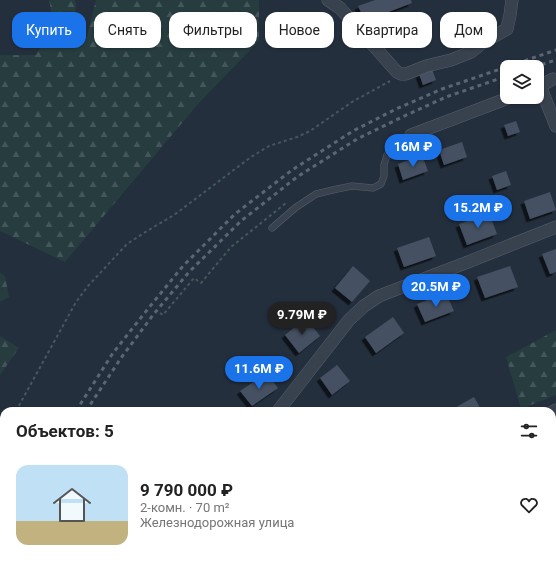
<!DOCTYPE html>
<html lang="ru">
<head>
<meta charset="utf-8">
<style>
	body { margin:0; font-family:Roboto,sans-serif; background:#f2f2f2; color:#222; height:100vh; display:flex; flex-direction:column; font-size:15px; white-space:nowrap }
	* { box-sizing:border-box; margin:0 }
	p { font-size:13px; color:#767676 }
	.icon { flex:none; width:22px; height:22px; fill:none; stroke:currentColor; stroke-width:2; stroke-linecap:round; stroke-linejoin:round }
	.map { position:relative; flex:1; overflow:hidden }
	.panel { position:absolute; left:0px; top:407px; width:556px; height:156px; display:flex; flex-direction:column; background:#fff; border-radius:12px 12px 0 0; box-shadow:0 1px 3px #0004 }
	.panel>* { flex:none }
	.top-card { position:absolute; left:12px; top:12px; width:532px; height:36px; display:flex; gap:8px }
	.fabs { position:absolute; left:500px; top:60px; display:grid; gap:8px }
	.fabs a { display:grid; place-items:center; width:44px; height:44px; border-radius:8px; background:#fff; box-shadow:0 1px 3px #0004; font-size:20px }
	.price { position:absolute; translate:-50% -34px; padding:0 9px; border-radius:14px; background:#1a73e8; color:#fff; font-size:13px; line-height:26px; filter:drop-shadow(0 1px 2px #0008) }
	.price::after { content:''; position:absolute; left:50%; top:24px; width:12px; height:9px; margin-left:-6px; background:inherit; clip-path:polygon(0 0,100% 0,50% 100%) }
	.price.on { background:#222; color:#fff }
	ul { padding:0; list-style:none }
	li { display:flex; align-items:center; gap:12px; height:100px; padding:0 16px }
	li+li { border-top:1px solid #e0e0e0 }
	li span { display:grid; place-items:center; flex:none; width:112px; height:80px; border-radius:12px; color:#555 }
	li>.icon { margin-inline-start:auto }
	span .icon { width:48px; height:48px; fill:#fffc; stroke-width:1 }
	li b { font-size:17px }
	h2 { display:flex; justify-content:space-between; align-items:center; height:48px; padding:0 16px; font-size:17px }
	.chip { padding:0 14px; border-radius:12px; background:#fff; box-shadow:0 1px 3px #0004; font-size:14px; line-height:36px }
	.chip.on { background:#1a73e8; color:#fff }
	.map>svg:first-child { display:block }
	.forest { fill:url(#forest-firs) }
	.building { fill:#455162; filter:url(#shadow) }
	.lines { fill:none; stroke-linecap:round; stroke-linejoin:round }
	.service-casing { stroke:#565f6c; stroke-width:7 }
	.minor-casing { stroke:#565f6c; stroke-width:13 }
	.path { stroke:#44595c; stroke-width:2; stroke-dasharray:3 3; stroke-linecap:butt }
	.service { stroke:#38414e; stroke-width:6 }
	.minor { stroke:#38414e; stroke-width:12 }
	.rail { stroke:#5a6575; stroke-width:3; stroke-dasharray:4 4; stroke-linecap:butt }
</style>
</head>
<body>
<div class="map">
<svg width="556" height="563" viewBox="0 0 556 563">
	<defs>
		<pattern id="forest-firs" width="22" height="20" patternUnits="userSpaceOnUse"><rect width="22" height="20" fill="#263c3f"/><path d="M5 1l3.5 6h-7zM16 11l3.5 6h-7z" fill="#435659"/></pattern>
		<filter id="shadow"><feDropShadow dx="-3.5" dy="3.5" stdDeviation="0" flood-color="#0009"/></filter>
	</defs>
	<rect width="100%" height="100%" fill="#242f3e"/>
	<!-- forest -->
	<path class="forest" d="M49,0H75L76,5L74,33L87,37L96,0H259V41L198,104L65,262L0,231V55H36L54,26Z
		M0,273L5,276L9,297L0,302Z
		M556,330V395L521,409L506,357Z
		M0,336L19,348L0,375Z"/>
	<!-- building -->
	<path class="building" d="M375,0H411L412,3L365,21L358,6Z
		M432,69L436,80L423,85L419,74Z
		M516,121L520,132L508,136L504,125Z
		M462,142L467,157L444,165L439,150Z
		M422,155L428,171L403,180L398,164Z
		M506,171L511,185L497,190L492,176Z
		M550,192L556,210L530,219L524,201Z
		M489,213L497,234L467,245L459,224Z
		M429,237L436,256L404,267L397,248Z
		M556,249V272L550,274L542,254Z
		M353,266L370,281L352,302L335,288Z
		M510,266L518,287L485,298L477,277Z
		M446,293L454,311L425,322L417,304Z
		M393,317L404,333L376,353L365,337Z
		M306,318L320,336L299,353L285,335Z
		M337,365L350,381L332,395L320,378Z
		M267,373L278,388L252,406L240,391Z
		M474,397L482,411H452L451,410Z
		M552,431L556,440V449L552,451Z
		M110,559H137L132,563H113Z"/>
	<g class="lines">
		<!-- service casing -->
		<g class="service-casing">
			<path id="service" d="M272,228L295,208L316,194L337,189L352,186L373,188L381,184L384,176V165L387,155L398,142L411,135"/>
		</g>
		<!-- minor casing -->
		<g class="minor-casing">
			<path id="minor" d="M328,0L340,8L397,72L401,74H406L426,66L451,60L471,52L482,43L507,29L510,15L512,0
				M553,79L540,86L556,126
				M411,135L511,97
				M278,411L349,320L364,306L379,296L468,262L556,227
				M552,412L556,410
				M552,482L556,481
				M552,548L556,555
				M157,563L160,559
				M358,563L361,559
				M441,563L445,559"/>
		</g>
		<!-- path -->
		<path class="path" d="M160,313L163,315L194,278L201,283L231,247L286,203L287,205
			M16,411L76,302L88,286L127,244L147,231L174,215L251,157L269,146L297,137L310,131L352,102L390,81
			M0,438L4,431
			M0,550L2,547"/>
		<!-- service -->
		<use href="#service" class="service"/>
		<!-- minor -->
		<use href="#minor" class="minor"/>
		<!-- rail -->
		<path class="rail" d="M534,67L556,60
			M76,411L113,353L147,310L183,266L235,214L292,170L353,131L396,109L442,89L556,50
			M86,411L121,358L153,315L189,272L241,221L297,177L357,139L400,118L446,97L507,76
			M0,522L4,517
			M0,535L4,530"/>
	</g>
</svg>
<div class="fabs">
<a><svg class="icon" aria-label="layers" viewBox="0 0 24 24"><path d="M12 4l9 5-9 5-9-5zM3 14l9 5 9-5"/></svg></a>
</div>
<b class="price" style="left:413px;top:168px">16M ₽</b>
<b class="price" style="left:478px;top:229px">15.2M ₽</b>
<b class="price" style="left:436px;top:308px">20.5M ₽</b>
<b class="price on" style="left:302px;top:336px">9.79M ₽</b>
<b class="price" style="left:259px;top:390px">11.6M ₽</b>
<div class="top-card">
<a class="chip on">Купить</a>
<a class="chip">Снять</a>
<a class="chip">Фильтры</a>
<a class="chip">Новое</a>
<a class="chip">Квартира</a>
<a class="chip">Дом</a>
</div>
<section class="panel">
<h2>Объектов: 5<svg class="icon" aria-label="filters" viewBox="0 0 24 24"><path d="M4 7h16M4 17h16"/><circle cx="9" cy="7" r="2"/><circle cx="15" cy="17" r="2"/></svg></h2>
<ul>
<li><span style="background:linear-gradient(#bfe0f5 70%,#c2b280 0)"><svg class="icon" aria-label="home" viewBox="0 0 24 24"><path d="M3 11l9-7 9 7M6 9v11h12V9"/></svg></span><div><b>9 790 000 ₽</b><p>2-комн. · 70 m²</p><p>Железнодорожная улица</p></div><svg class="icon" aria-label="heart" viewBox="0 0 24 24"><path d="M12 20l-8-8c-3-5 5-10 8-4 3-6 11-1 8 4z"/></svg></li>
</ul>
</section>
</div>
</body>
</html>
